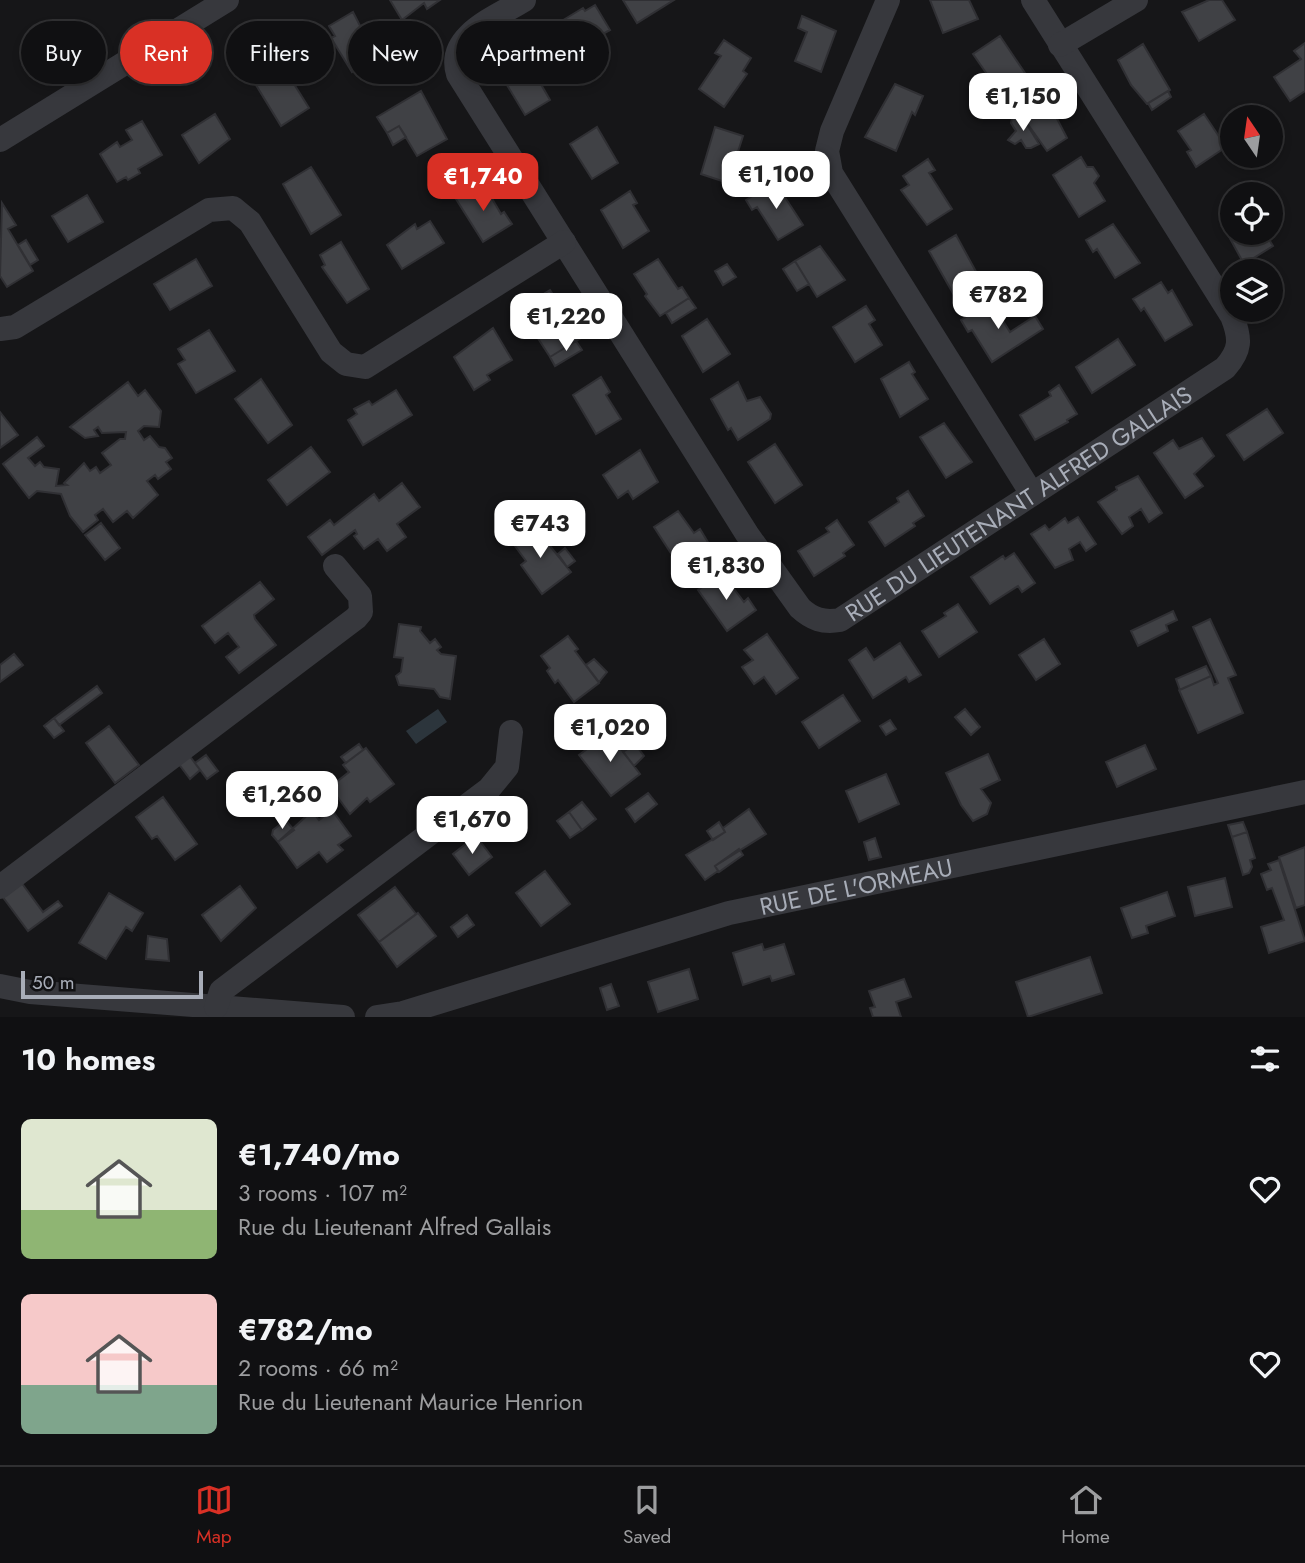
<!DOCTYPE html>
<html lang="en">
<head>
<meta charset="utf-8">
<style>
	body { margin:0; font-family:Jost,sans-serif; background:#1e1e20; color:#f1f3f6; height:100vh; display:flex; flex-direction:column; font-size:26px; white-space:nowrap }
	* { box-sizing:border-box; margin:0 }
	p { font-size:23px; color:#9c9d9f }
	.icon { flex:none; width:38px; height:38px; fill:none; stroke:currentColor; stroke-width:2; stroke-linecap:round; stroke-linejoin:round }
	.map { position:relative; height:1017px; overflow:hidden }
	.panel { display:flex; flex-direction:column; background:#101012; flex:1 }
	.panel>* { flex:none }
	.guide { position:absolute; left:21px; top:21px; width:700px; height:63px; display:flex; gap:14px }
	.needle { width:46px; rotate:347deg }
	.controls { position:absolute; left:1220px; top:105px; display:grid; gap:14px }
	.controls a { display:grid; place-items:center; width:63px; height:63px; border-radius:50%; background:#101012; box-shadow:0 4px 10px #0003,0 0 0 2px #303032; font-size:35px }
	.scale { position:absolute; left:21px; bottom:18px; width:182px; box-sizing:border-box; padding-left:7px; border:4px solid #a8adb8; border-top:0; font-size:19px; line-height:24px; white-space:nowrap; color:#a8adb8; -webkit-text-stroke:5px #111113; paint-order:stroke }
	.price { position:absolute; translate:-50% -60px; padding:0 16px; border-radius:14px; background:#fff; color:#222; font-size:23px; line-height:46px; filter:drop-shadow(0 2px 4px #0008) }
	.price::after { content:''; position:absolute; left:50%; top:42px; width:21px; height:16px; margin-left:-10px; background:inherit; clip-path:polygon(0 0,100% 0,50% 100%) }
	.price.current { background:#d93025; color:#fff }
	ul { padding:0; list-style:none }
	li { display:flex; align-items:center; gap:21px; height:175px; padding:0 21px }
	li span { display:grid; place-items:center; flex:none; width:196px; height:140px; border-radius:10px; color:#555 }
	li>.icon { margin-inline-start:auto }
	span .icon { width:84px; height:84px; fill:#fffc; stroke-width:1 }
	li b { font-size:30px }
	h2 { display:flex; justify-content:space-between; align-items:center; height:84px; padding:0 21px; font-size:30px }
	.pill { padding:0 24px; border-radius:32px; background:#101012; box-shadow:0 4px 10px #0003,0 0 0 2px #303032; font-size:24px; line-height:63px }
	.pill.current { background:#d93025; color:#fff }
	.tabs { display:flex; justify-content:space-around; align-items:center; height:98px; border-top:2px solid #303032; background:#101012; font-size:19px; color:#9c9d9f }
	.tabs a { display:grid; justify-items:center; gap:4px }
	.tabs .current { color:#d93025 }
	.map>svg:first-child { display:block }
	.water { fill:#2c353c }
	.building { fill:#404145; stroke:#303034; stroke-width:2 }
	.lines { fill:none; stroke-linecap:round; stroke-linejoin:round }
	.minor { stroke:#37383d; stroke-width:24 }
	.labels { text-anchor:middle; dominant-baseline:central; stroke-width:6; stroke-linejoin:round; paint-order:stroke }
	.street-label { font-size:24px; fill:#a8adb8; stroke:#111113 }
</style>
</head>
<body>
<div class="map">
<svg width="1305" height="1017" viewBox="0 0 1305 1017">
	<rect width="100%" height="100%" fill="#161618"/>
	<!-- water -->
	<path class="water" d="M438,709L447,722L416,744L406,731Z"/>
	<!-- building -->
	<path class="building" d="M390,0H440L427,9L424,3L402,20Z
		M623,0H674L637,23Z
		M930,0H969L978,19L943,33Z
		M1209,0H1222L1235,20L1199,41L1182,12Z
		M595,5L610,30L566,54L550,28L583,8L585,11Z
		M353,12L376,57L352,72L331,38L335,36L329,26Z
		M802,16L836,31L821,72L795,61L807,32L798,28Z
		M1000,36L1027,76L1000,93L973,54Z
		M724,40L751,58L743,71L747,74L724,107L699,89L721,56L715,53Z
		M1305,43V91L1290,101L1274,77L1301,59L1294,51Z
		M1143,44L1170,90L1147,104L1131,85L1118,60Z
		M527,60L550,100L525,115L501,75Z
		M284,68L309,108L281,126L256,85Z
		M895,84L923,96L915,115L912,112L896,151L865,137Z
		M421,91L447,139L417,156L399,126L387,133L377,117Z
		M1168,91L1171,97L1152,110L1148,103Z
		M1050,93L1059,107L1053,111L1067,138L1047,151L1019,112Z
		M1020,113L1039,144L1031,148H1026L1021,140L1015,144L1008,140L1016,131L1011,123L1012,118Z
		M215,114L230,139L199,163L182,135Z
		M1204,114L1226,147L1196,167L1187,152L1191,150L1178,131Z
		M142,121L162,155L138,169L140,173L128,180L126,177L117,182L100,154L117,142L120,147L132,140L126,130Z
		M399,126L406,137L393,145L387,133Z
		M597,127L618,163L592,179L570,144Z
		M715,127L743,136L728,183L701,174Z
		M1081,157L1087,167H1093L1099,176L1094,183L1105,201L1079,217L1053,175Z
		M928,159L935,170L929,173L952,209L927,225L901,190L909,185L903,176Z
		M311,167L341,215L311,234L283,184Z
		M775,182L803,225L778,240L757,207L752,210L746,200Z
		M483,183L501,214L504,212L512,224L483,242L456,199Z
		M630,191L637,203L633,205L649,231L623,248L601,210Z
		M87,195L103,222L68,242L52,216Z
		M2,203L16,225L8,229L33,271L7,287L0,276Z
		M1232,215V233H1265L1273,246L1244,264L1221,222Z
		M430,221L444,243L402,269L387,245L415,224L417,229Z
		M1113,224L1140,263L1115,278L1097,249L1093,252L1086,240Z
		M956,235L980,279L954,295L929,251Z
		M26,240L38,260L30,265L18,245Z
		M341,242L369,289L347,303L322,267L325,265L320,255Z
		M820,246L845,280L817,297L795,261Z
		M196,259L212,286L170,310L154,284Z
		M658,259L678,289L682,287L689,298L660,316L645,296L647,294L634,274Z
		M795,261L809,284L797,291L783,269Z
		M727,264L736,277L723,285L715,271Z
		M1161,282L1168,293L1172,290L1192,325L1165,341L1144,308L1141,311L1133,299Z
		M550,290L581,338L550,357L519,309Z
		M689,298L696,308L672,323L666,313Z
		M991,302L1010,332L1035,316L1043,329L992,362L972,330L968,332L961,320Z
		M866,306L875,320L869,324L882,345L855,362L833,327Z
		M707,319L730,354L703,372L682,336Z
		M493,328L512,360L487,375L490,380L474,390L454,357Z
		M209,330L235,371L196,393L178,364L185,360L178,349Z
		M1118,339L1135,365L1092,393L1076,367Z
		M576,341L582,350L555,366L550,357Z
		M909,362L915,372L912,374L928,399L900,417L881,379Z
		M601,377L610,392L606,395L621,419L596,434L573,395Z
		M261,379L292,425L268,443L235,399Z
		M128,382L138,396L145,390L161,411L159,427L144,426L138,431L144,440L150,436L159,447L165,448L172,458L166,462L171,469L158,479L155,475L147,481L158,495L133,518L127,511L113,522L103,509L95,515L98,520L83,532L70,516L61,494L37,491L29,498L3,464L37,437L44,446L28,458L35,466L40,462L44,467L59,469L56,486L67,485L64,483L84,463L90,471L96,467L100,473L111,465L102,453L120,439H125L126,432L102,433L98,427L94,430L98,436L85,438L70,427Z
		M738,382L747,401L760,397L771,414L770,419L738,440L731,428L728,430L711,399Z
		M1059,385L1077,414L1067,420L1068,422L1035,440L1020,415L1051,396L1049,392Z
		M396,390L412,415L363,445L348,420L357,414L354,409L369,401L372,405Z
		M1267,409L1283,433L1244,460L1227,435Z
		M0,412L18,435L0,448Z
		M944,423L972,462L946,478L920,437Z
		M1202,438L1214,456L1194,474L1203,486L1185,498L1154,453L1173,440L1179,449Z
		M775,444L802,485L775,503L748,462Z
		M311,447L330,472L287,505L268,480Z
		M640,450L658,482L633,499L628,491L618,498L603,475Z
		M1138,476L1162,513L1149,522L1141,509L1129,517L1133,526L1122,534L1098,502L1117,490L1116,487Z
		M402,483L420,507L397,524L406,537L387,551L378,539L364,549L354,536L357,534L355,530L322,555L308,537L330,520L334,525L374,494L379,501Z
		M908,491L924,516L913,523L915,526L885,546L869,522L899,502L897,498Z
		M678,511L694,533L700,529L709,544L678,564L654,527Z
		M1078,517L1096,544L1086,551L1080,542L1069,549L1073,560L1055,568L1031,534L1045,525L1049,530L1065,518L1068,523Z
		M837,520L854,545L843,553L845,556L814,576L798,551L829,532L826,528Z
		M101,523L120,548L105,560L85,535Z
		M534,526L571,572L542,594L521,565L526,561L512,542Z
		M565,548L575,561L567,567L558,554Z
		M1014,553L1035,583L1022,592L1018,586L990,604L971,577L1003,556L1005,559Z
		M722,573L744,602L748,598L756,610L727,631L698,590Z
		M260,582L274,599L254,615L255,619L276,645L239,673L226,657L239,647L228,633L215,643L202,626Z
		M958,604L977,632L939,657L922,631L946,616L944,613Z
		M1173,611L1177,620L1166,625L1168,631L1138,646L1131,631Z
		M1210,619L1236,675L1228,678L1243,713L1198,733L1179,690L1211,676L1214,685L1218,683L1193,627Z
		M399,624L421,627L420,631L430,643L435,639L441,647L437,650L441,654L456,656L450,699L440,697L434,689L399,685L396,676L401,672L403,658L394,657Z
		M767,634L798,678L776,694L764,677L754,684L742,667L753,660L744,650Z
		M568,636L578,649L575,651L599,683L574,702L558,680L555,683L547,671L550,668L541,656Z
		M1044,639L1060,664L1036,680L1019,655Z
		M900,643L921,675L909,682L906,677L873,698L849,660L866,648L874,660Z
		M14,654L23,665L0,682V665Z
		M594,659L607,672L599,682L586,665Z
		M1206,666L1211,676L1180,690L1176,679Z
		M97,686L102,693L59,725L54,718Z
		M843,695L860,721L819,748L802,722Z
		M965,709L980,727L971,735L955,717Z
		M54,718L64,731L54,738L44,726Z
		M890,720L896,729L886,735L880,726Z
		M109,726L139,765L115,783L86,743Z
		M609,733L640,774L611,796L579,755Z
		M359,744L363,750L346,763L341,757Z
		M635,744L644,756L634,766L623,752Z
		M1145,745L1156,769L1117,787L1106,762Z
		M366,748L394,784L370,802L367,798L350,814L330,787L349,772L343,765Z
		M988,754L1000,780L981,789L991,803L987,814L973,821L961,805L946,773Z
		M189,755L200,770L190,779L178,763Z
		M206,755L218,771L207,779L195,763Z
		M886,774L899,804L859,822L846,791Z
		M648,793L657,804L635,822L626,809Z
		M163,797L197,844L175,860L157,836L152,839L136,817Z
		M582,802L596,819L582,830L569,812Z
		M749,809L766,834L715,866L718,871L705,880L686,855L725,832L723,828Z
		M332,810L351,836L338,845L343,850L327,862L319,852L297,868L278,842L312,811L319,820Z
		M569,812L582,830L570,838L557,821Z
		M283,822L288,823L294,830L278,842L272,835L273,830Z
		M719,822L725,832L713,840L707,831Z
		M1243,822L1247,832L1232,837L1228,825Z
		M1247,832L1255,858L1250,860L1252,867L1249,873L1243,875L1232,837Z
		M476,836L492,857L469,875L453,854Z
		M875,838L881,857L869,860L864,842Z
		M1305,847V905L1296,908L1279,857Z
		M739,849L743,855L719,872L715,866Z
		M1279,860L1305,941L1269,953L1261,927L1284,920L1272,888L1267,890L1261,874L1271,870L1268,864Z
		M545,871L570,904L541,926L516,893Z
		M1225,878L1232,907L1195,916L1188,887Z
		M21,882L43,912L58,901L62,906L28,931L2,896Z
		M240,886L256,908L221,941L202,915Z
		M395,887L416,914L379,942L358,915Z
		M1167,892L1175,916L1146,926L1148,933L1132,938L1121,908Z
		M109,893L143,913L132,931L126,927L106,959L79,943Z
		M418,913L436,936L397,967L379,942Z
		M467,915L474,925L458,937L451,927Z
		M148,936L167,939L169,961L146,959Z
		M762,944L764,950L784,944L794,974L772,981L770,976L743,985L733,953Z
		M1090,957L1102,993L1028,1017L1016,982Z
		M689,969L698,999L658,1012L648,982Z
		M904,979L911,997L896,1002L901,1017H873L870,1008L875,1007L869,991Z
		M611,984L619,1006L607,1010L600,988Z"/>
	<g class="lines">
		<!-- minor -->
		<g class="minor">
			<path id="s1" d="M524,0C497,17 446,35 458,74L747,534L800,608C812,619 823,623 840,620L1225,368C1241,350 1241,339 1232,316L1033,0"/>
			<path d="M888,0L832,131L827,151L831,173L1032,494"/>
			<path d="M1060,45L1136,0"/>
			<path d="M0,140L227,0"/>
			<path d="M0,329L15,327L209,210L233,208L250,222L331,352L346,364L365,367L564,242"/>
			<path d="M0,887L356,618L361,612L360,596L335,566"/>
			<path d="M0,986L30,992L343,1017"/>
			<path d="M216,1007L221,991L489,789L507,767L511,732"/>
			<path id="s2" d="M377,1017L403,1013L729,913L1305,792"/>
		</g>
	</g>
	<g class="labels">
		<!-- street labels -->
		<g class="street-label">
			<text stroke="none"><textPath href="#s1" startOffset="999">RUE DU LIEUTENANT ALFRED GALLAIS</textPath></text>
			<text stroke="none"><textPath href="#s2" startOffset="497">RUE DE L'ORMEAU</textPath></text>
		</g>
	</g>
</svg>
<div class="controls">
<a><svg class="needle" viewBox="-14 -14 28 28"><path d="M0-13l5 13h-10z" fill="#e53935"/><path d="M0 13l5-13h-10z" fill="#9c9d9f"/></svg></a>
<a><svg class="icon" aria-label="locate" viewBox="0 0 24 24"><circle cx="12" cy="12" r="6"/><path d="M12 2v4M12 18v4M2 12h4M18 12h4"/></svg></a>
<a><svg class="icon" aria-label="layers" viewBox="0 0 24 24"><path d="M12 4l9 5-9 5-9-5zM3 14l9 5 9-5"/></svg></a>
</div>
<div class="scale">50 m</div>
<b class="price" style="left:1023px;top:133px">€1,150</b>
<b class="price" style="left:776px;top:211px">€1,100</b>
<b class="price current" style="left:483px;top:213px">€1,740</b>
<b class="price" style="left:998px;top:331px">€782</b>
<b class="price" style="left:566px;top:353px">€1,220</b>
<b class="price" style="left:540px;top:560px">€743</b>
<b class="price" style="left:726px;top:602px">€1,830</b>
<b class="price" style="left:610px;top:764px">€1,020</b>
<b class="price" style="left:282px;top:831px">€1,260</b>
<b class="price" style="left:472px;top:856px">€1,670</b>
<div class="guide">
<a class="pill">Buy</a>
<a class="pill current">Rent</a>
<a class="pill">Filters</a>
<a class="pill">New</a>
<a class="pill">Apartment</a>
</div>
</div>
<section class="panel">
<h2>10 homes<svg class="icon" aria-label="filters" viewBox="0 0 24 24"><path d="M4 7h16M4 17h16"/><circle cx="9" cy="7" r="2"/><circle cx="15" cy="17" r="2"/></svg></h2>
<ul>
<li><span style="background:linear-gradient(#dfe7d0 65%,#8fb573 0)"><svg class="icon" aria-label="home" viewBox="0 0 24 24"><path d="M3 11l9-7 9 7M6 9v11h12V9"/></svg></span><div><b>€1,740/mo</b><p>3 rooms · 107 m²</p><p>Rue du Lieutenant Alfred Gallais</p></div><svg class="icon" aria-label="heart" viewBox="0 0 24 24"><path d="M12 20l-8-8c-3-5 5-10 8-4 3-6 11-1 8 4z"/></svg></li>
<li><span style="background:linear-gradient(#f6c9c9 65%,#7fa58c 0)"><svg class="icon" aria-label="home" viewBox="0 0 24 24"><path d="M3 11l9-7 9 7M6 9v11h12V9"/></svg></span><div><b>€782/mo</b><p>2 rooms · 66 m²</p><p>Rue du Lieutenant Maurice Henrion</p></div><svg class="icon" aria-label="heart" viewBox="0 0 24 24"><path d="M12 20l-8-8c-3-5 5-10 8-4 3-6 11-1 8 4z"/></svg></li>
</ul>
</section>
<nav class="tabs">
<a class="current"><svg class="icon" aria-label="map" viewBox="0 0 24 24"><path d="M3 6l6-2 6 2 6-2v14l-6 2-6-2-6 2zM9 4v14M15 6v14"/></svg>Map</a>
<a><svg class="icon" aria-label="saved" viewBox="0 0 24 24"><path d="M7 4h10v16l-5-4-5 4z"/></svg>Saved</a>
<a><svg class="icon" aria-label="home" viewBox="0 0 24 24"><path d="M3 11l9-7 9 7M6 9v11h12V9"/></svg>Home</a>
</nav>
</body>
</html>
